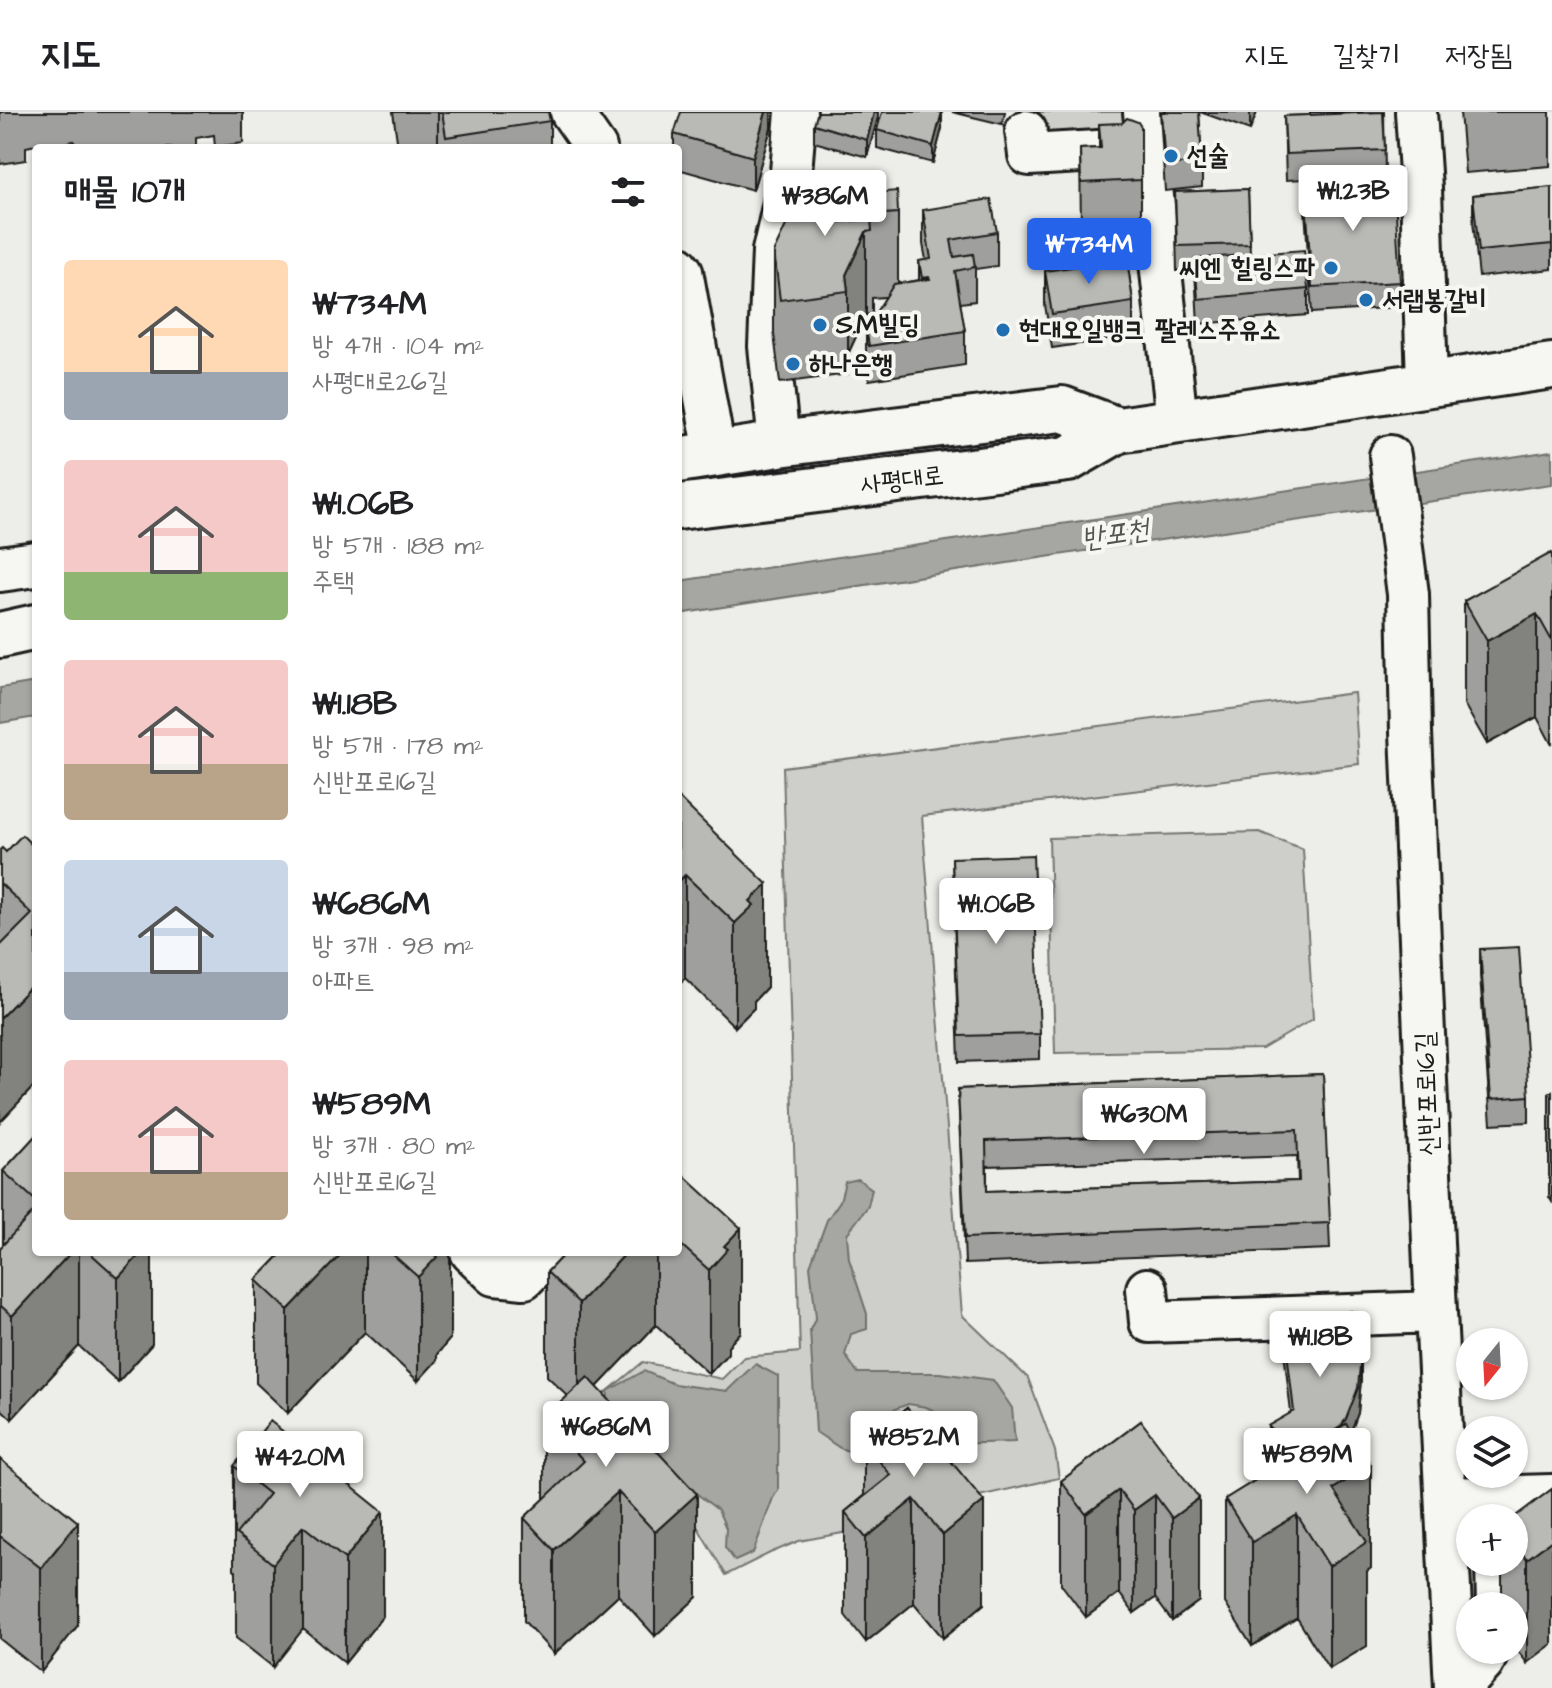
<!DOCTYPE html>
<html lang="ko">
<head>
<meta charset="utf-8">
<style>
	body { margin:0; font-family:"Architects Daughter","Poor Story",sans-serif; background:#f2f2f2; color:#202124; height:100vh; display:flex; flex-direction:column; font-size:30px; white-space:nowrap }
	* { box-sizing:border-box; margin:0 }
	p { font-size:26px; color:#757577 }
	.icon { flex:none; width:44px; height:44px; fill:none; stroke:currentColor; stroke-width:2; stroke-linecap:round; stroke-linejoin:round }
	.map { position:relative; flex:1; overflow:hidden }
	.details { position:absolute; left:32px; top:32px; width:650px; height:1112px; display:flex; flex-direction:column; background:#fff; border-radius:8px; box-shadow:0 2px 6px #0004 }
	.details>* { flex:none }
	.needle { width:52px; rotate:198deg }
	.tools { position:absolute; left:1456px; top:1216px; display:grid; gap:16px }
	.tools a { display:grid; place-items:center; width:72px; height:72px; border-radius:50%; background:#fff; box-shadow:0 2px 6px #0004; font-size:40px }
	.price { position:absolute; translate:-50% -68px; padding:0 18px; border-radius:8px; background:#fff; color:#222; font-size:26px; line-height:52px; filter:drop-shadow(0 2px 4px #0008) }
	.price::after { content:''; position:absolute; left:50%; top:48px; width:24px; height:18px; margin-left:-12px; background:inherit; clip-path:polygon(0 0,100% 0,50% 100%) }
	.price.current { background:#2563eb; color:#fff }
	ul { padding:0; list-style:none }
	li { display:flex; align-items:center; gap:24px; height:200px; padding:0 32px }
	li span { display:grid; place-items:center; flex:none; width:224px; height:160px; border-radius:8px; color:#555 }
	li>.icon { margin-inline-start:auto }
	span .icon { width:96px; height:96px; fill:#fffc; stroke-width:1 }
	li b { font-size:34px }
	h2 { display:flex; justify-content:space-between; align-items:center; height:96px; padding:0 32px; font-size:34px }
	header { display:flex; align-items:center; gap:48px; box-sizing:border-box; height:112px; padding:0 40px; background:#fff; border-bottom:2px solid #e0e0e0 }
	header strong { font-size:38px }
	nav { display:flex; gap:44px; margin-inline-start:auto; font-size:28px }
	.map>svg:first-child { display:block }
	.green { fill:#cececb; stroke:#757574; stroke-width:2 }
	.water { fill:#a6a6a3; stroke:#6f6f6d; stroke-width:2; fill-rule:evenodd }
	.lines { fill:none; stroke-linecap:round; stroke-linejoin:round }
	.minor-casing { stroke:#1c1c1c; stroke-width:46 }
	.major-casing { stroke:#1c1c1c; stroke-width:50 }
	.minor { stroke:#f6f6f2; stroke-width:40 }
	.major { stroke:#f6f6f2; stroke-width:44 }
	.wall { fill:#9f9f9d; stroke:#1c1c1c; stroke-width:2; fill-rule:evenodd }
	.shaded-wall { fill:#82827f; stroke:#1c1c1c; stroke-width:2 }
	.building { fill:#b9b9b6; stroke:#1c1c1c; stroke-width:2; fill-rule:evenodd }
	.poi-dot { fill:#1f6fb2; stroke:#f6f6f2; stroke-width:3 }
	.labels { text-anchor:middle; dominant-baseline:central; stroke-width:8; stroke-linejoin:round; paint-order:stroke }
	.poi-label { font-size:26px; font-weight:bold; fill:#1c1c1c; stroke:#f6f6f2; text-anchor:start }
	.street-label { font-size:26px; fill:#1c1c1c; stroke:#f6f6f2 }
	.water-label { font-size:28px; font-style:italic; fill:#535352; stroke:#f6f6f2 }
</style>
</head>
<body>
<header>
<strong>지도</strong>
<nav><a>지도</a><a>길찾기</a><a>저장됨</a></nav>
</header>
<div class="map">
<svg width="1552" height="1576" viewBox="0 0 1552 1576">
	<rect width="100%" height="100%" fill="#edede9"/>
	<filter id="ink" filterUnits="userSpaceOnUse"><feTurbulence type="fractalNoise" baseFrequency=".0125" numOctaves="2"/><feDisplacementMap in="SourceGraphic" scale="16" xChannelSelector="R" yChannelSelector="G"/><feConvolveMatrix kernelMatrix="1 2 1 2 8 2 1 2 1" color-interpolation-filters="sRGB"/></filter>
	<g filter="url(#ink)">
		<!-- green -->
		<path class="green" d="M1035,0H1133L1136,26L1038,31Z
			M1354,581L1359,652L922,704L962,1203L1028,1266L1055,1339L1059,1366L907,1400L859,1418L799,1429L770,1441L726,1463L697,1414L597,1288L643,1250L722,1267L744,1245L800,1240L783,655Z
			M1259,720L1303,737L1313,907L1262,937L1055,941L1049,726Z"/>
		<!-- water -->
		<path class="water" d="M1552,339V372L1091,438L678,502V469Z
			M36,570V605L0,611V576Z
			M858,1067L872,1077L868,1094L847,1122L849,1147L867,1202V1217L851,1222L845,1243L858,1261H940L993,1268L1012,1296L1015,1330L951,1332L932,1345L860,1343L840,1336L816,1320L810,1218L816,1205L810,1154L827,1108L840,1089L845,1070ZM908,1292L926,1295L935,1299L940,1309L937,1321L925,1327L889,1318L887,1308L895,1297Z
			M755,1252L778,1264V1378L773,1386L753,1441L735,1449L725,1435L726,1416L718,1398L692,1378L607,1325L608,1279L644,1259L674,1272L727,1279Z"/>
		<g class="lines">
			<!-- minor casing -->
			<g class="minor-casing">
				<path id="minor" d="M571,0L596,36
					M1144,0L1177,309
					M1416,0L1421,76L1427,272
					M1026,19L1029,43L1132,37
					M678,154L682,159L715,341
					M779,332L769,234L773,139L791,60L796,0
					M1390,344L1408,482L1411,620L1436,1200L1455,1576
					M471,1140L495,1163L524,1166L546,1144V1140
					M1147,1177L1150,1210L1436,1200
					M1446,1386L1552,1383
					M1496,1450L1497,1494
					M1460,1576L1483,1551L1489,1538"/>
			</g>
			<!-- major casing -->
			<g class="major-casing">
				<path id="major" d="M678,348L779,332L1062,297L1118,318
					M678,395L1068,347L1118,318L1552,254
					M0,457L36,452
					M0,523L36,515"/>
			</g>
			<!-- minor -->
			<use href="#minor" class="minor"/>
			<!-- major -->
			<use href="#major" class="major"/>
		</g>
		<!-- wall -->
		<path class="wall" d="M0,0H243V31L215,35L214,23L196,26V36H75L74,29L68,30V36H37L36,33L26,35V48L0,52Z
			M393,0H438V36H398Z
			M438,0H548L550,9V36H438Z
			M771,0V16L753,78L678,57V36H674V22Z
			M878,0V5L867,45L814,30V12Z
			M952,0H1005L1002,12Z
			M1160,0H1199L1202,50V75L1165,79Z
			M1200,0H1257L1250,18Z
			M1310,0H1384L1385,63L1286,68L1284,4L1310,3Z
			M1460,0H1550V54L1465,61Z
			M1099,12L1141,15V116L1133,117V148H1127L1133,190V224L1052,236L1045,193V159L1124,148H1088V119H1081L1080,37L1099,36Z
			M942,16L933,51L877,36V18Z
			M1305,73L1400,170V195L1312,201L1305,98Z
			M1552,75V157L1479,165L1473,109V83Z
			M1248,77L1250,142L1308,177V203L1198,212L1195,159H1177L1175,80Z
			M838,84L898,101V172L919,168V149L926,148L923,132V98L997,120V154L975,157V189L960,191L965,219V253L869,268L866,249V216L886,185L872,186V202L866,203L848,242V262L780,271L774,222V139Z
			M1552,444V633L1537,605L1487,632L1464,592V489Z
			M678,685L767,875L754,889V896L735,915L685,866Z
			M36,737V972L0,1010V738L6,740Z
			M952,746L1040,922V947L959,950Z
			M1480,837L1529,984V1010L1491,1012L1480,863Z
			M1323,962L1330,1137L965,1152L958,977ZM1297,1044L1298,1069L987,1079V1054Z
			M1552,979V1090L1549,1085V981Z
			M36,1023V1140H152V1232L118,1270L79,1234L12,1307L0,1296V1136L3,1133V1059Z
			M678,1058L741,1220L728,1234V1241L709,1262L656,1213L597,1275L697,1485L655,1524L618,1483L554,1542L524,1509V1406L544,1387V1306L568,1284L547,1264V1160L566,1140H678Z
			M283,1140H450V1227L437,1242V1248L418,1269L365,1220L288,1301L256,1271V1168Z
			M1284,1214L1361,1267L1358,1301L1351,1320L1371,1456L1367,1459V1534L1329,1557L1297,1506L1252,1534L1225,1491V1387L1282,1352L1268,1340V1314L1291,1301L1284,1240Z
			M907,1296L984,1492L943,1526L914,1491L866,1530L845,1503V1400L864,1384V1331Z
			M270,1309L383,1504L345,1551L303,1517L273,1555L236,1526V1459L234,1457V1354Z
			M1141,1309L1199,1489L1172,1509L1155,1486L1134,1501L1119,1481L1086,1505L1061,1472V1369Z
			M0,1347L78,1513L41,1560L0,1527Z
			M1552,1377L1527,1551L1514,1534V1494H1502V1450H1514V1406Z"/>
		<!-- shaded-wall -->
		<path class="shaded-wall" d="M766,0H771V16L753,78V45Z
			M874,0H878V5L867,45V28Z
			M942,0V16L933,51V34Z
			M1250,0H1257L1250,18Z
			M866,120V203L848,242V179L846,163Z
			M1537,502V605L1487,632V529Z
			M685,763V866L678,873V770Z
			M767,772V875L754,889V896L735,915V811L750,789Z
			M36,869V972L0,1010V906Z
			M741,1116V1220L728,1234V1241L709,1262V1158L724,1134Z
			M71,1140H79V1234L12,1307V1204Z
			M142,1140H152V1232L118,1270V1166Z
			M343,1140H365V1220L288,1301V1198Z
			M435,1140H450V1227L437,1242V1248L418,1269V1165Z
			M627,1140H656V1213L579,1294V1191Z
			M1361,1242V1267L1358,1301L1346,1332L1328,1359Z
			M1371,1353V1456L1367,1459V1534L1329,1557V1454L1333,1377Z
			M1119,1378V1481L1086,1505V1402Z
			M618,1380V1483L554,1542V1438Z
			M697,1382V1485L655,1524V1420Z
			M1155,1383V1486L1134,1501V1398Z
			M1199,1386V1489L1172,1509V1406Z
			M914,1387V1491L866,1530V1426Z
			M984,1389V1492L943,1526V1423Z
			M383,1400V1504L345,1551V1447Z
			M1297,1403V1506L1252,1534V1430Z
			M78,1410V1513L41,1560V1456Z
			M303,1414V1517L273,1555V1452Z
			M1552,1428V1532L1527,1551V1447Z"/>
		<!-- building -->
		<path class="building" d="M442,0H548L550,9L446,25Z
			M681,0H766L753,45L674,22Z
			M818,0H874L867,28L814,12Z
			M882,0H942L933,34L877,18Z
			M1161,0H1199L1202,50L1165,53Z
			M1383,0L1385,38L1286,42L1284,4Z
			M1127,6L1138,10L1141,15V68L1081,71L1080,37L1101,36L1099,12L1122,11Z
			M811,60L837,72L838,84L897,79L898,101L840,105V110L871,107L872,119L866,120L846,163L848,179L780,188L774,139Z
			M1394,67L1400,170L1312,175L1305,73Z
			M1552,75V132L1479,139L1473,83Z
			M1248,77L1250,132L1177,134L1175,80Z
			M991,87L997,120L951,128L954,145L973,142L975,155L955,159L965,219L869,234L866,216L894,172L930,167L929,165L922,166L919,149L931,147L923,98Z
			M1088,110H1133V131H1088Z
			M1304,138L1308,177L1198,187L1195,147Z
			M1127,147L1133,190L1052,202L1045,159Z
			M1551,441L1552,444V529L1537,502L1487,529L1464,489Z
			M678,685L767,772L750,789L754,793L735,811L685,763L678,770Z
			M22,723L36,737V869L0,906V834L32,802L0,771V738L2,736L6,740Z
			M1033,743L1040,922L959,924L952,746Z
			M1519,835L1529,984L1491,987L1480,837Z
			M1323,962L1330,1111L965,1126L958,977ZM1297,1018L1299,1069L987,1079L986,1029Z
			M36,1023V1089L3,1059Z
			M678,1058L741,1116L724,1134L728,1137L709,1158L678,1130Z
			M36,1097V1140H71L12,1204L0,1193V1136Z
			M89,1140H142L118,1166Z
			M283,1140H343L288,1198L256,1168Z
			M390,1140H435L434,1142L437,1145L418,1165Z
			M566,1140H627L579,1191L547,1160Z
			M1351,1199L1361,1242L1358,1276L1346,1307L1340,1315L1298,1342L1268,1314L1294,1299L1284,1214L1308,1212Z
			M588,1265L697,1382L655,1420L618,1380L554,1438L524,1406L584,1349L544,1306Z
			M907,1296L984,1389L943,1423L914,1387L866,1426L845,1400L891,1363L864,1331Z
			M270,1309L383,1400L345,1447L303,1414L273,1452L236,1422L269,1382L234,1354Z
			M1141,1309L1199,1386L1172,1406L1155,1383L1134,1398L1119,1378L1086,1402L1061,1369Z
			M1346,1312L1371,1353L1333,1377L1367,1430L1329,1454L1297,1403L1252,1430L1225,1387Z
			M0,1347L78,1410L41,1456L0,1424Z
			M1552,1377V1428L1527,1447L1514,1430V1406H1513Z"/>
	</g>
	<!-- markers -->
	<g class="poi-dot">
		<circle cx="1171" cy="44" r="8"/>
		<circle cx="1331" cy="156" r="8"/>
		<circle cx="1366" cy="188" r="8"/>
		<circle cx="820" cy="213" r="8"/>
		<circle cx="1003" cy="218" r="8"/>
		<circle cx="793" cy="252" r="8"/>
	</g>
	<g class="labels">
		<!-- poi labels -->
		<g class="poi-label">
			<text x="1187" y="44">선술</text>
			<text x="1315" y="156" text-anchor="end">씨엔 힐링스파</text>
			<text x="1382" y="188">서랩봉갈비</text>
			<text x="836" y="213">S.M빌딩</text>
			<text x="1019" y="218">현대오일뱅크 팔레스주유소</text>
			<text x="809" y="252">하나은행</text>
		</g>
		<!-- street labels -->
		<g class="street-label">
			<text transform="translate(902 368) rotate(-7)">사평대로</text>
			<text transform="translate(1427 982) rotate(-92)">신반포로16길</text>
		</g>
		<!-- water labels -->
		<g class="water-label">
			<text transform="translate(1115 422) rotate(-9)">반포천</text>
		</g>
	</g>
</svg>
<div class="tools">
<a><svg class="needle" viewBox="-14 -14 28 28"><path d="M0-13l5 13h-10z" fill="#e53935"/><path d="M0 13l5-13h-10z" fill="#757577"/></svg></a>
<a><svg class="icon" aria-label="layers" viewBox="0 0 24 24"><path d="M12 4l9 5-9 5-9-5zM3 14l9 5 9-5"/></svg></a>
<a>+</a>
<a>−</a>
</div>
<b class="price" style="left:1353px;top:121px">₩1.23B</b>
<b class="price" style="left:825px;top:126px">₩386M</b>
<b class="price current" style="left:1089px;top:174px">₩734M</b>
<b class="price" style="left:996px;top:834px">₩1.06B</b>
<b class="price" style="left:1144px;top:1044px">₩630M</b>
<b class="price" style="left:1320px;top:1267px">₩1.18B</b>
<b class="price" style="left:606px;top:1357px">₩686M</b>
<b class="price" style="left:914px;top:1367px">₩852M</b>
<b class="price" style="left:1307px;top:1384px">₩589M</b>
<b class="price" style="left:300px;top:1387px">₩420M</b>
<section class="details">
<h2>매물 10개<svg class="icon" aria-label="filters" viewBox="0 0 24 24"><path d="M4 7h16M4 17h16"/><circle cx="9" cy="7" r="2"/><circle cx="15" cy="17" r="2"/></svg></h2>
<ul>
<li><span style="background:linear-gradient(#ffd9b3 70%,#9aa5b1 0)"><svg class="icon" aria-label="home" viewBox="0 0 24 24"><path d="M3 11l9-7 9 7M6 9v11h12V9"/></svg></span><div><b>₩734M</b><p>방 4개 · 104 m²</p><p>사평대로26길</p></div></li>
<li><span style="background:linear-gradient(#f6c9c9 70%,#8fb573 0)"><svg class="icon" aria-label="home" viewBox="0 0 24 24"><path d="M3 11l9-7 9 7M6 9v11h12V9"/></svg></span><div><b>₩1.06B</b><p>방 5개 · 188 m²</p><p>주택</p></div></li>
<li><span style="background:linear-gradient(#f6c9c9 65%,#b9a48a 0)"><svg class="icon" aria-label="home" viewBox="0 0 24 24"><path d="M3 11l9-7 9 7M6 9v11h12V9"/></svg></span><div><b>₩1.18B</b><p>방 5개 · 178 m²</p><p>신반포로16길</p></div></li>
<li><span style="background:linear-gradient(#c9d6e8 70%,#9aa5b1 0)"><svg class="icon" aria-label="home" viewBox="0 0 24 24"><path d="M3 11l9-7 9 7M6 9v11h12V9"/></svg></span><div><b>₩686M</b><p>방 3개 · 98 m²</p><p>아파트</p></div></li>
<li><span style="background:linear-gradient(#f6c9c9 70%,#b9a48a 0)"><svg class="icon" aria-label="home" viewBox="0 0 24 24"><path d="M3 11l9-7 9 7M6 9v11h12V9"/></svg></span><div><b>₩589M</b><p>방 3개 · 80 m²</p><p>신반포로16길</p></div></li>
</ul>
</section>
</div>
</body>
</html>
